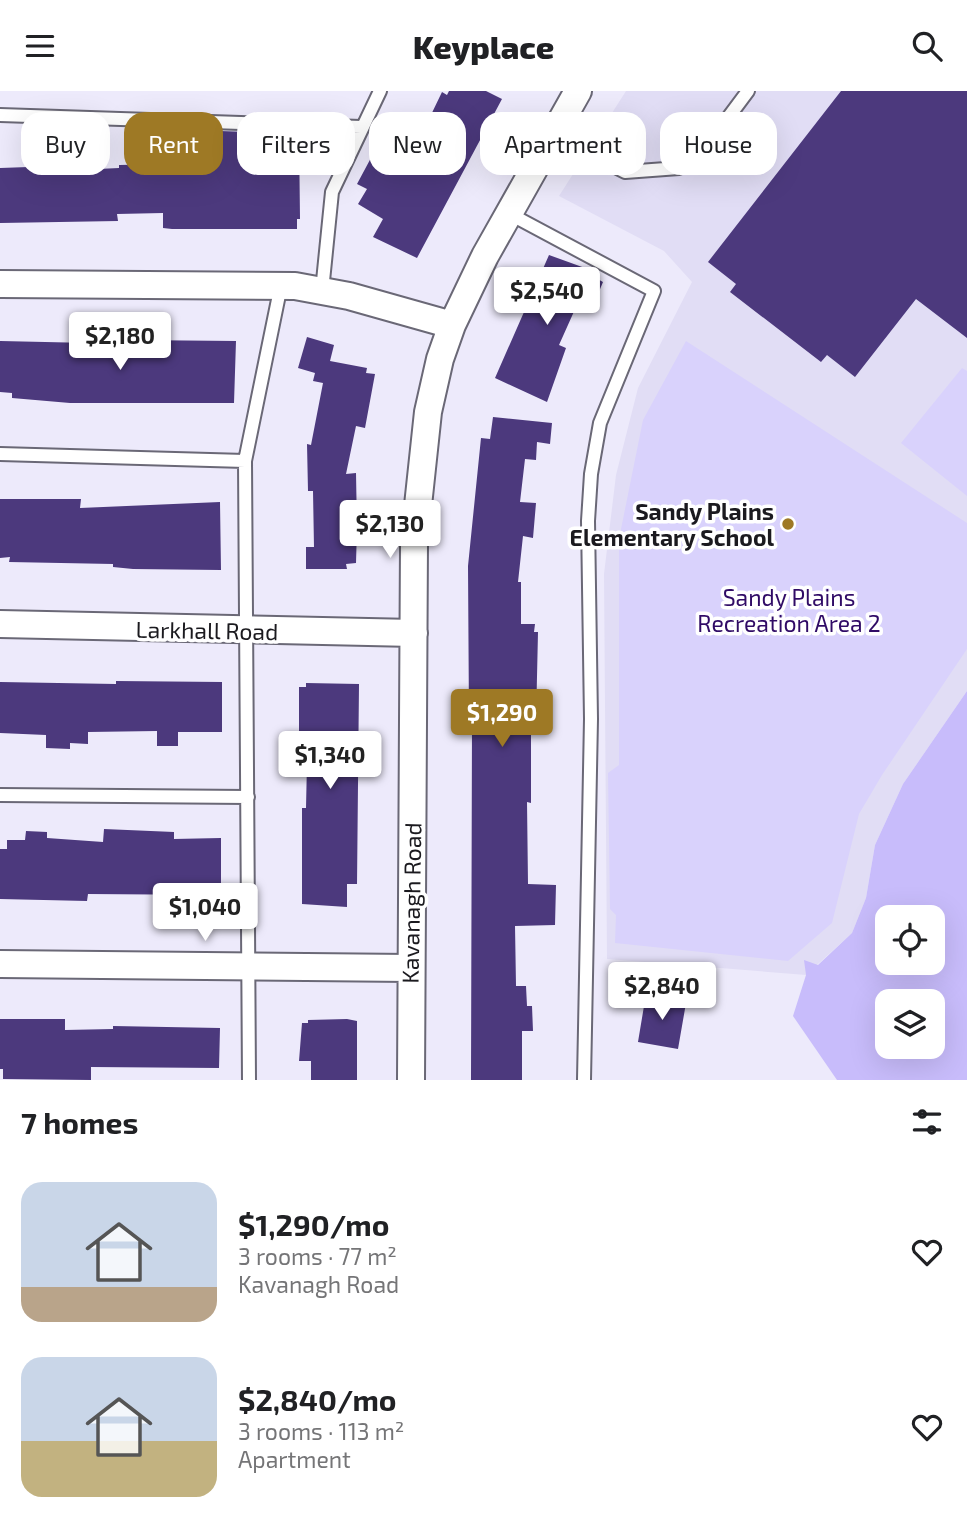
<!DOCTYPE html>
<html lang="en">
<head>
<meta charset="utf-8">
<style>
	body { margin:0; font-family:"Exo 2",sans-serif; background:#f6f6f6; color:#202124; height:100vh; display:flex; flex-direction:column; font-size:26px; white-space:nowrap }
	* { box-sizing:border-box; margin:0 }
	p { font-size:23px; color:#757577 }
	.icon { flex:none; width:38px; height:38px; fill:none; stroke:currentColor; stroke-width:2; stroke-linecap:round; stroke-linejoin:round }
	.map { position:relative; height:989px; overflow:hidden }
	.drawer { display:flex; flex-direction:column; background:#fff; flex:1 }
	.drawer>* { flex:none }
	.banner { position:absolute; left:21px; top:21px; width:926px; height:63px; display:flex; gap:14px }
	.fabs { position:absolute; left:875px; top:814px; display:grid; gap:14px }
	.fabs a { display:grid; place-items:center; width:70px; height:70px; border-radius:14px; background:#fff; box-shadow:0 7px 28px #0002; font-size:35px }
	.price { position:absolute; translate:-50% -60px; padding:0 16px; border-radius:7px; background:#fff; color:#222; font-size:23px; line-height:46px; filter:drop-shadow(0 2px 4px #0008) }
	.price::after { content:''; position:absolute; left:50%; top:42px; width:21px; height:16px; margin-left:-10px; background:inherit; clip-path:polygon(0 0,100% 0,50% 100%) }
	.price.active { background:#9e7925; color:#fff }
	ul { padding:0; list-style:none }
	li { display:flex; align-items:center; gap:21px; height:175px; padding:0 21px }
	li span { display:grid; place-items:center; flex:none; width:196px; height:140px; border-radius:21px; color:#555 }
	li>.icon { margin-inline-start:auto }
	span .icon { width:84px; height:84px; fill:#fffc; stroke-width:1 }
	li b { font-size:30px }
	h2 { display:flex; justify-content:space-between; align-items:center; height:84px; padding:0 21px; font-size:30px }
	.chip { padding:0 24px; border-radius:21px; background:#fff; box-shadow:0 7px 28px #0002; font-size:24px; line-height:63px }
	.chip.active { background:#9e7925; color:#fff }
	header { display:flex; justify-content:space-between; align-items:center; height:91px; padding:0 21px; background:#fff; font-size:32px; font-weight:800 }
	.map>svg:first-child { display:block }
	.built { fill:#e1ddf5 }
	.green { fill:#d9d2fc }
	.water { fill:#c8bcfb; fill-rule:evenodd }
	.building { fill:#4c397d }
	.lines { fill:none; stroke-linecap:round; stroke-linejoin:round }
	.service-casing { stroke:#6a6876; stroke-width:16 }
	.minor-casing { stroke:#6a6876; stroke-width:30 }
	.service { stroke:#fff; stroke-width:12 }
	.minor { stroke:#fff; stroke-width:26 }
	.poi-dot { fill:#9e7925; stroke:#fff; stroke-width:2.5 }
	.labels { text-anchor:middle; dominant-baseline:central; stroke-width:7; stroke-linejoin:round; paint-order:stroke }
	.poi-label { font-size:23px; font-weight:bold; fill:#1b1a1f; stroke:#fff; text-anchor:end }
	.park-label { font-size:23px; fill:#300b66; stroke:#fff }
	.street-label { font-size:23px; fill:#1b1a1f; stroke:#fff }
</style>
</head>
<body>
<header><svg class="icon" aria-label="menu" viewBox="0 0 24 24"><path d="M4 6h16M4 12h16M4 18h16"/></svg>Keyplace<svg class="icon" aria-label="search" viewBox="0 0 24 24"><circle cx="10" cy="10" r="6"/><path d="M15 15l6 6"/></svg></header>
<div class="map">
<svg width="967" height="989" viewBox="0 0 967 989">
	<rect width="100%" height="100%" fill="#edeafb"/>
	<!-- built -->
	<path class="built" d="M626,0H967V600L903,693L875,754L866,807L852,842L806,884L607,868L604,483L616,384L638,297L692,191L664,160L559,105Z"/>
	<!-- green -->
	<path class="green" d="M686,250L967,432V558L882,684L859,723L832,832L788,870L615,852L616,824L610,818L608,682L619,674V448L643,329Z
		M962,277L967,280V405L901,352Z"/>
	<!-- water -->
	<path class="water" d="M967,600V989H837L793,925L806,884L804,869L818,874L852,842L866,807L875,754L903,693ZM887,826H933V872H887ZM887,910H933V956H887Z"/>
	<!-- building -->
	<path class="building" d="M449,0H486L502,8L417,167L373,146L383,128L358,113L367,98L357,93L394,24L411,33L417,21L429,28L442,1L447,4Z
		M841,0H967V247L916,208L855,286L827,264L821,271L730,201L736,193L708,171Z
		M220,40L299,43L300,128H297V138H172L163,137V122L117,123L118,130L0,132V77L57,75V70L77,69V79L119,77V74L220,72Z
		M549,164L596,181L594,186L603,191L590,222L576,216L559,254L566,257L547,311L495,287Z
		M307,246L334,254L330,270L367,277L366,282L375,283L365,337L356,335L346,383L356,382L357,437L356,472L346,473L347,478H306V456H314L313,400H308L307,353L311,354L323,292L313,290L315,282L298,277Z
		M134,249L236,250L234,312H70L12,307V302L0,301V250L90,252Z
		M493,326L552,332L550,353L537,351L536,369L525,368L520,411L536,412L533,447L523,445L518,491H521V533H535L534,541H538L536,630H531V712L527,711L528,793L556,794L555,834L515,835L516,895H526L527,915H532L533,940H522V989H471L472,630H469L468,475L481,347L490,348Z
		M0,408H81L80,417L220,411L221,479L133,478L113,476V473L9,471L10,466L0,467Z
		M116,590L222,591V641H178V655H157V640L88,641V653L70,652V658L46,657V644L0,642V591L116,593Z
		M306,592L359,593L357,793H347V816L302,813V717H306L307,671H299V596H306Z
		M104,738L174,741V748L221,747V804L88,803L87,810L0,808V758H7V749H25L26,740L47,741V747L103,751Z
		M646,903L686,912L678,958L638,951Z
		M0,928H65V939L113,938V935L220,937L219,977L91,976V989L3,988V978H0Z
		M347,928L357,930V989H311V970H299L302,932H308V929Z"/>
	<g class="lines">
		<!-- service casing -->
		<g class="service-casing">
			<path id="service" d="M0,24L361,36
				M548,51L578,57L625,81L679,77L698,67L748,0
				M508,122L654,200L600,332L591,383L588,430L591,628L584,989
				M322,200L332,101L380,0
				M0,363L245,370
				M0,704L248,706
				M249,989L245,370L281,194"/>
		</g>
		<!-- minor casing -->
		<g class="minor-casing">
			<path id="minor" d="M0,193L295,195L349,205L452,234
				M0,533L414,542
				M0,873L410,877
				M411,989L414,452L428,321L440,268L452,234L485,165L578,0"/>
		</g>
		<!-- service -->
		<use href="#service" class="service"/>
		<!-- minor -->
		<use href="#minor" class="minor"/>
	</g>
	<!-- markers -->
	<circle class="poi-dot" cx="788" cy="433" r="7"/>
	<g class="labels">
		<!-- poi labels -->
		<g class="poi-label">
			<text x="774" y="420">Sandy Plains<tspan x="774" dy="26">Elementary School</tspan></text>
		</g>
		<!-- park labels -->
		<g class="park-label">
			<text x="789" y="506">Sandy Plains<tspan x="789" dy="26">Recreation Area 2</tspan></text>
		</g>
		<!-- street labels -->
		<g class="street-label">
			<text transform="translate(207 539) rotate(1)">Larkhall Road</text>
			<text transform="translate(411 812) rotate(-89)">Kavanagh Road</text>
		</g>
	</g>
</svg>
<div class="fabs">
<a><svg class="icon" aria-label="locate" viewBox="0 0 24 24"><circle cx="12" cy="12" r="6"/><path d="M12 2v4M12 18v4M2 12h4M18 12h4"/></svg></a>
<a><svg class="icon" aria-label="layers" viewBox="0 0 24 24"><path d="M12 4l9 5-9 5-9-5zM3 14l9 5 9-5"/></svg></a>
</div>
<b class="price" style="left:547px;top:236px">$2,540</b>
<b class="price" style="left:120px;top:281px">$2,180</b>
<b class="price" style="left:390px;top:469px">$2,130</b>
<b class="price active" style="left:502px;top:658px">$1,290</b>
<b class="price" style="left:330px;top:700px">$1,340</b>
<b class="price" style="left:205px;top:852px">$1,040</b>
<b class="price" style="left:662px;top:931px">$2,840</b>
<div class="banner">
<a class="chip">Buy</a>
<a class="chip active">Rent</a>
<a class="chip">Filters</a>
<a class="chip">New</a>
<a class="chip">Apartment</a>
<a class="chip">House</a>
</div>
</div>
<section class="drawer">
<h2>7 homes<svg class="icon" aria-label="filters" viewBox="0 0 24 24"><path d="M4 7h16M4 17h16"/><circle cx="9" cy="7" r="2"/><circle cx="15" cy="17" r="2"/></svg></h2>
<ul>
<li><span style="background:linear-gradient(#c9d6e8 75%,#b9a48a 0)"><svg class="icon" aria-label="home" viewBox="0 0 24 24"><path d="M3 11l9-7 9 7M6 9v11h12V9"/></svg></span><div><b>$1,290/mo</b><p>3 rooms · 77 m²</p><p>Kavanagh Road</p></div><svg class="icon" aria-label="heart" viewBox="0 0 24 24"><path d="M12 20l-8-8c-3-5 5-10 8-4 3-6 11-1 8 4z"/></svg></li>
<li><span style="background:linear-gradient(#c9d6e8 60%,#c2b280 0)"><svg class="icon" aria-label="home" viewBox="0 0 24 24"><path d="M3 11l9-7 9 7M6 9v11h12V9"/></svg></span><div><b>$2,840/mo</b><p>3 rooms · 113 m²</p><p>Apartment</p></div><svg class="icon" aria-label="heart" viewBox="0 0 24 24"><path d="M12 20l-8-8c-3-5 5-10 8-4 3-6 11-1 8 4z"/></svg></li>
</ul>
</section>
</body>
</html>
